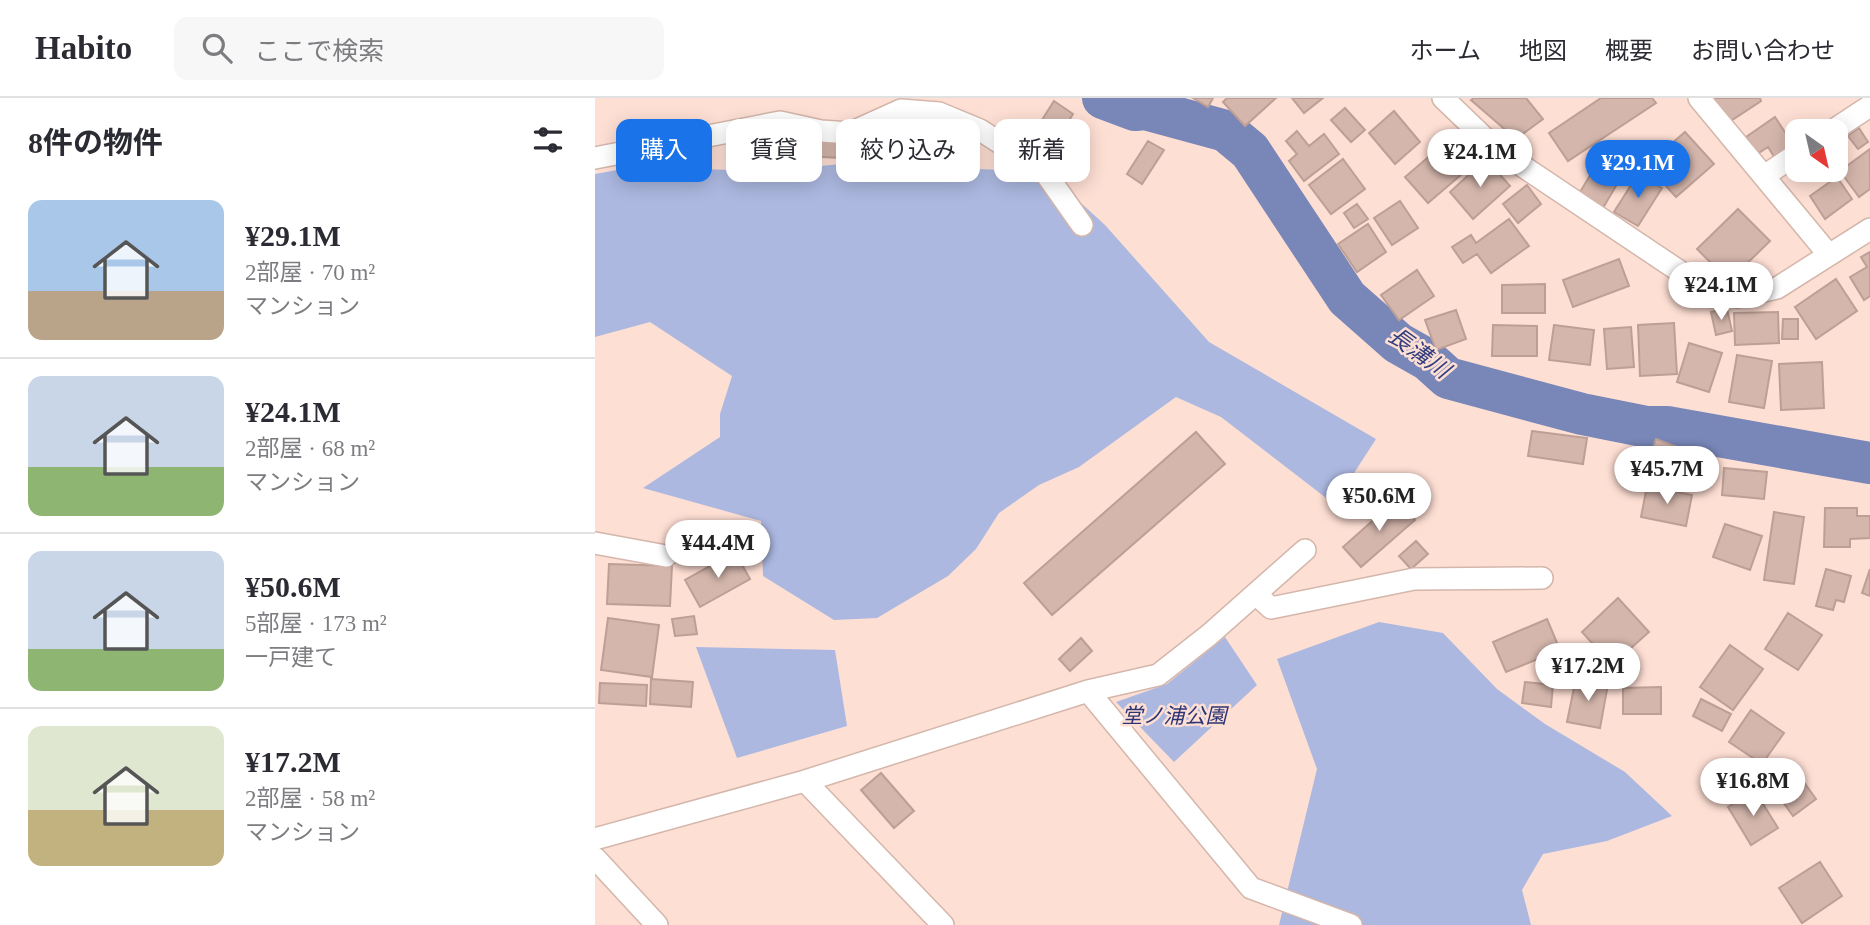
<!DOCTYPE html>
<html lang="ja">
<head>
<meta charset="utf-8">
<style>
	body { margin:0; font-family:"Times New Roman","Noto Sans JP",serif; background:#f7f7f7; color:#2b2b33; height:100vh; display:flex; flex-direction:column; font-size:26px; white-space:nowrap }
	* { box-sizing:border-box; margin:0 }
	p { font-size:23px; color:#7c7c81 }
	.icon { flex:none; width:38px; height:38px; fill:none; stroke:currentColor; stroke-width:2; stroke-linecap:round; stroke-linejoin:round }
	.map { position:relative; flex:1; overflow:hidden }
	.sheet { display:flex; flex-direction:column; background:#fff; width:595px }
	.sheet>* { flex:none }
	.top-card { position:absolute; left:21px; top:21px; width:665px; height:63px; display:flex; gap:14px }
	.needle { width:46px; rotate:146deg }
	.fabs { position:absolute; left:1190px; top:21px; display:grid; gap:14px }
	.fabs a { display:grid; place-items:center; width:63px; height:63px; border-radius:14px; background:#fff; box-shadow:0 4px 18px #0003; font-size:35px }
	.price { position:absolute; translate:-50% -60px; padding:0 16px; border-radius:24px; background:#fff; color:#222; font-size:23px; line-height:46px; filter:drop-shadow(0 2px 4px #0008) }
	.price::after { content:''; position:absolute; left:50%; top:42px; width:21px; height:16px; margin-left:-10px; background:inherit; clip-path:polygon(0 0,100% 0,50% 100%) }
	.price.active { background:#1a73e8; color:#fff }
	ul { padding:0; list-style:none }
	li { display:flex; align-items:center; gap:21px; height:175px; padding:0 28px }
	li+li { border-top:2px solid #e1e1e2 }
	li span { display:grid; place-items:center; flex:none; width:196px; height:140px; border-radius:14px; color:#555 }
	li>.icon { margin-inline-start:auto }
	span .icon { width:84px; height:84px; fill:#fffc; stroke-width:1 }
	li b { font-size:30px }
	h2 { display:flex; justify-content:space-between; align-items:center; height:84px; padding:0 28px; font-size:30px }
	.chip { padding:0 24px; border-radius:14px; background:#fff; box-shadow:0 4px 18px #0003; font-size:24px; line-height:63px }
	.chip.active { background:#1a73e8; color:#fff }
	header { display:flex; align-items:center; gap:42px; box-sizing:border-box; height:98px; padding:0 35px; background:#fff; border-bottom:2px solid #e1e1e2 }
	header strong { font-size:33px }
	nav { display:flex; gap:38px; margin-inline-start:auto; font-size:24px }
	.search { width:490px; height:63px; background:#f7f7f7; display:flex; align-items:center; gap:18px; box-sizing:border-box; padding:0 24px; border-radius:14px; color:#7c7c81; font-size:26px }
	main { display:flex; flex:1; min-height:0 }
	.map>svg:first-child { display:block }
	.green { fill:#acb8e0 }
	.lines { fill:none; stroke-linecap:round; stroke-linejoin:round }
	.river { stroke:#7886b8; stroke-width:42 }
	.building { fill:#d4b6ac; stroke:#bd9f95; stroke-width:2 }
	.minor-casing { stroke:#d4b6ab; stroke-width:24 }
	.minor { stroke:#fff; stroke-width:21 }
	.labels { text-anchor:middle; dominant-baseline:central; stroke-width:5; stroke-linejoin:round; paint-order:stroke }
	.park-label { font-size:21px; font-style:italic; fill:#2b3575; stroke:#fedfd4 }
	.water-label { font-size:23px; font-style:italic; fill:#333e7e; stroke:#fedfd4 }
</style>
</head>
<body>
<header>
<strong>Habito</strong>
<div class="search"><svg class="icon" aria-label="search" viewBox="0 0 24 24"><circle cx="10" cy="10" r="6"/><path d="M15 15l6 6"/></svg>ここで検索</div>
<nav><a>ホーム</a><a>地図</a><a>概要</a><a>お問い合わせ</a></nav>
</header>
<main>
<section class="sheet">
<h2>8件の物件<svg class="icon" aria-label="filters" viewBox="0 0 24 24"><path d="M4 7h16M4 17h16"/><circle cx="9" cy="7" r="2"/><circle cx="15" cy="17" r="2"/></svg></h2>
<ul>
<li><span style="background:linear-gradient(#a9c7e8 65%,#b9a48a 0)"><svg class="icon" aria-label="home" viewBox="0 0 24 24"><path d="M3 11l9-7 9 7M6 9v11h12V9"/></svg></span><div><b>¥29.1M</b><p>2部屋 · 70 m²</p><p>マンション</p></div></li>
<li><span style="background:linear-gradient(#c9d6e8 65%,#8fb573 0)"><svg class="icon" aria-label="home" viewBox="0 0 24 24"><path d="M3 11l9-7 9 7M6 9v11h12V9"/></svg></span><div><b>¥24.1M</b><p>2部屋 · 68 m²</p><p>マンション</p></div></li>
<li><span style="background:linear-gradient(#c9d6e8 70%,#8fb573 0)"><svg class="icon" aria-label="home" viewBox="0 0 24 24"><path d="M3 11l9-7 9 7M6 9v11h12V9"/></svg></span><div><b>¥50.6M</b><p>5部屋 · 173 m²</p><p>一戸建て</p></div></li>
<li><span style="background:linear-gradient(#dfe7d0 60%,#c2b280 0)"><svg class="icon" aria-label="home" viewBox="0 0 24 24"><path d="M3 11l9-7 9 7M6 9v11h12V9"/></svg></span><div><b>¥17.2M</b><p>2部屋 · 58 m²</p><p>マンション</p></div></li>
</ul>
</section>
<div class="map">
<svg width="1275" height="827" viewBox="0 0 1275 827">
	<rect width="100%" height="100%" fill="#fedfd4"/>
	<!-- green -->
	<path class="green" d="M247,66L434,73L486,105L510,127L614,244L781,341L739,406L626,319L581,299L484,369L444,387L404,415L381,451L353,478L282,520L239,522L168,478L166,423L48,390L125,339V316L137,278L55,224L0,239V76L39,69L170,73Z
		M784,524L848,535L902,591L950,626L1030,674L1077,718L1012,743L948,756L927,792L936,827H684L722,671L682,561Z
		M630,539L662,587L579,664L521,604L572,586Z
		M101,549L240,552L252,628L142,660Z"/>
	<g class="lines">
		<!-- river -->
		<path class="river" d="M508,0L540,12L550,11L631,33L655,53L752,200L803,245L833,262L853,280L987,316L1052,329H1072L1275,365"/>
	</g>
	<!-- building -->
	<path class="building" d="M598,0H618L613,9Z
		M632,0H681L650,28L628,4Z
		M697,0H728L709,15Z
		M879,0H931L948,21L921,41L876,2Z
		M1006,0H1057L1061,5L973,63L954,35Z
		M1118,0H1165L1166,3L1134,24Z
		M459,3L478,16L459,46L440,33Z
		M750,10L770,32L756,44L736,22Z
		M799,13L825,44L800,66L774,35Z
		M1180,19L1199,48L1180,60L1173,49L1162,56L1151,39Z
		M285,22L309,27L302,60L277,55Z
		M1264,30L1273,44L1263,51L1253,38Z
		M702,33L714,48L729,36L744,56L709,83L694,63L702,56L691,43Z
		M1090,34L1119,66L1081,99L1052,67Z
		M208,38L247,40L246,60L207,58Z
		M858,38L881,64L833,105L810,79Z
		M553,43L569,52L547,86L532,76Z
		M1014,45L1038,59L1008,110L984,96Z
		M1275,51V91L1264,99L1245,73Z
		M748,61L770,91L736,116L714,87Z
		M891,61L915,88L878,121L855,94Z
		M1220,72H1236L1224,79Z
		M1043,76L1067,90L1043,128L1019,114Z
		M1242,79L1257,101L1230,121L1215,98Z
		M932,87L946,106L923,125L908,106Z
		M805,103L823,130L797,147L779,120Z
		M762,106L773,121L759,130L749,115Z
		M1143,111L1175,143L1134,183L1102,151Z
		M914,121L934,148L896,175L882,156L868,165L857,149L876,137L881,145Z
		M773,126L791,154L762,174L743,146Z
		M1275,154V198L1269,202L1255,179L1272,169L1266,159Z
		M1024,161L1034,188L978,209L968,182Z
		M822,172L839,198L804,222L786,197Z
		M1241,181L1262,213L1221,241L1200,209Z
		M950,186V215H907V187Z
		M1132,211L1137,233L1121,237L1116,214Z
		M861,212L871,241L841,252L830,222Z
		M1183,214L1184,245L1140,247L1139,215Z
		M1188,221H1203V241H1187Z
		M1079,225L1082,276L1045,278L1043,227Z
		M898,227L942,228V258H897Z
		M959,227L999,232L995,267L954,262Z
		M1036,229L1039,269L1012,271L1009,231Z
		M1094,245L1127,255L1114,294L1082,284Z
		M1142,257L1177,263L1169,310L1134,304Z
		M1227,264L1229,310L1186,312L1184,266Z
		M937,333L992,340L988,366L933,358Z
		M601,334L630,366L457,517L429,485Z
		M1061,341L1098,355L1085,388L1049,375Z
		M1129,370L1172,374L1169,401L1127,397Z
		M1052,388L1097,397L1091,428L1046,419Z
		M802,401L820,422L766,469L748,449Z
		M1230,410H1262V418H1275V440L1255,441V449H1229Z
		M1179,414L1209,419L1199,486L1169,482Z
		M1130,426L1167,438L1155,472L1118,459Z
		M821,443L833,456L816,471L804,458Z
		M140,454L155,481L105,509L90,482Z
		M14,466L77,468L75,508L12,506Z
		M1231,471L1256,478L1249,504L1241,502L1238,512L1221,508Z
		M1275,471V498L1267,495Z
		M1023,500L1054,534L1017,567L987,534Z
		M1193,515L1227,537L1203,572L1170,551Z
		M99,518L102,536L80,538L77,521Z
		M13,520L64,527L57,579L6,572Z
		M952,521L965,552L911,574L898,544Z
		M486,540L497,553L475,573L464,561Z
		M1135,547L1168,571L1138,612L1105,589Z
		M981,580L1013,586L1005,630L972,624Z
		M56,581L98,584L96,609L55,606Z
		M930,584L958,587L956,609L927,605Z
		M5,585L52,587L51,608L4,605Z
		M1066,589V616H1028V590Z
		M1106,601L1136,616L1127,633L1098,618Z
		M1156,612L1189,635L1167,666L1134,644Z
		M1193,662L1221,701L1198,718L1170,679Z
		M286,675L319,713L299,730L266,692Z
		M1160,693L1183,730L1156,747L1133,709Z
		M1225,764L1247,798L1207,825L1184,790Z"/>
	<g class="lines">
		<!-- minor casing -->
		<g class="minor-casing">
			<path id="minor" d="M848,0L899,49L1111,191L1142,199L1182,190L1275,131
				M1104,0L1234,157
				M1237,33L1275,8
				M0,60L185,24L226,33L255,35L306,12L344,15L385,32L449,73L487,127
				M1169,78L1202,56
				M0,445L71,458
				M661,496L676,510L819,481L947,480
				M493,593L656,790L756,827
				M210,683L348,827
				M0,741L210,683L493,593L563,577L614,537L710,452
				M0,760L62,827"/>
		</g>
		<!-- minor -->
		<use href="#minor" class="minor"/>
	</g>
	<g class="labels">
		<!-- park labels -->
		<g class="park-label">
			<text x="579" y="618">堂ノ浦公園</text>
		</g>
		<!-- water labels -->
		<g class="water-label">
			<text transform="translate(824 255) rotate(36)">長溝川</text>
		</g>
	</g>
</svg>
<div class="fabs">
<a><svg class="needle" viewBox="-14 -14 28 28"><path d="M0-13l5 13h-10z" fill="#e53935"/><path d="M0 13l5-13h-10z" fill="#7c7c81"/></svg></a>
</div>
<b class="price" style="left:885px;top:91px">¥24.1M</b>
<b class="price active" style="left:1043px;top:102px">¥29.1M</b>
<b class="price" style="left:1126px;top:224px">¥24.1M</b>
<b class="price" style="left:1072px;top:408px">¥45.7M</b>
<b class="price" style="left:784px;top:435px">¥50.6M</b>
<b class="price" style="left:123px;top:482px">¥44.4M</b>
<b class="price" style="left:993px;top:605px">¥17.2M</b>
<b class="price" style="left:1158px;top:720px">¥16.8M</b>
<div class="top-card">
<a class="chip active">購入</a>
<a class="chip">賃貸</a>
<a class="chip">絞り込み</a>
<a class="chip">新着</a>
</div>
</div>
</main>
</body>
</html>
